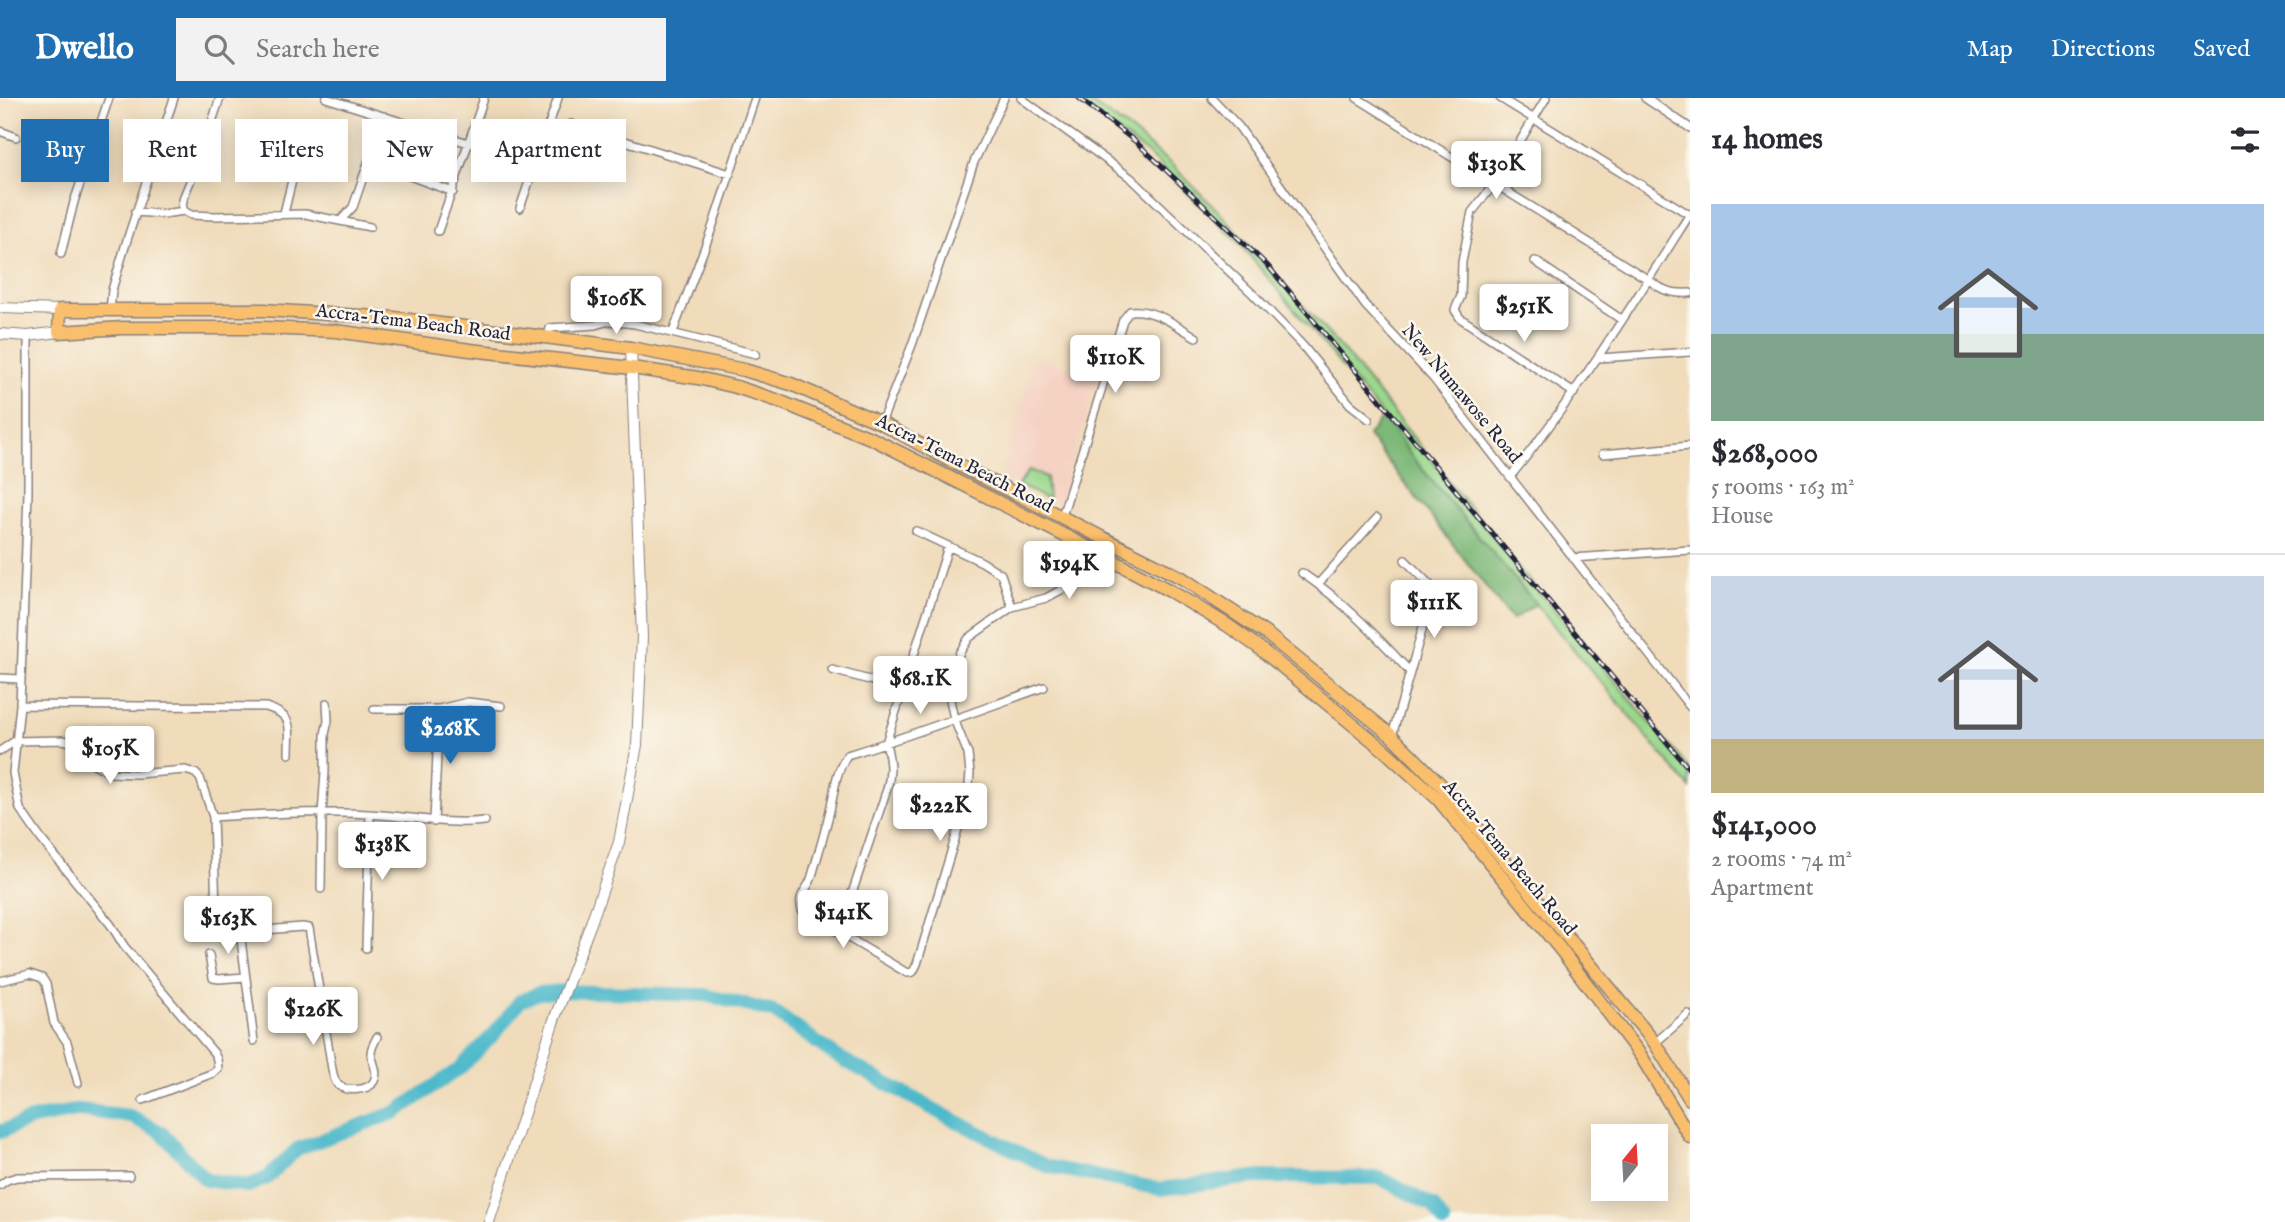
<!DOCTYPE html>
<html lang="en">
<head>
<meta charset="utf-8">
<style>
	body { margin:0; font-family:"IM FELL English",serif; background:#f2f2f3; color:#2b2b33; height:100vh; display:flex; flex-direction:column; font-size:26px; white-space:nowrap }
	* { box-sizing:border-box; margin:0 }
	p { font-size:23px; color:#7c7c81 }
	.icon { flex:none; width:38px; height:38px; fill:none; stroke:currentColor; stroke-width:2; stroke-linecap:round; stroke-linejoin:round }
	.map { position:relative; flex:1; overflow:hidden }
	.details { display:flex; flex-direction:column; background:#fff; width:595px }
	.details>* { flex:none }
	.hud { position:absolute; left:21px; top:21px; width:665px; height:63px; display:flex; gap:14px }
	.needle { width:46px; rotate:18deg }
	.fabs { position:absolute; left:1591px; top:1026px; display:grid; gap:14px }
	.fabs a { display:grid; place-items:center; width:77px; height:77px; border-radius:0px; background:#fff; box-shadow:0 4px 18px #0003; font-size:35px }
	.price { position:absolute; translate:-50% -60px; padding:0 16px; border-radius:7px; background:#fff; color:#222; font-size:23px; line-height:46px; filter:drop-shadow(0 2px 4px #0008) }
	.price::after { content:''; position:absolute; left:50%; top:42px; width:21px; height:16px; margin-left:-10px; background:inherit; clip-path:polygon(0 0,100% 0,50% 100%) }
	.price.on { background:#1f6fb2; color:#fff }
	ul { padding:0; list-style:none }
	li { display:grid; align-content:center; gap:14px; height:371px; padding:0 21px }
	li+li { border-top:2px solid #e1e1e2 }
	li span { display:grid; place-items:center; height:217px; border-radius:0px; color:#555 }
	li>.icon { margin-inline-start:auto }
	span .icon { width:126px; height:126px; fill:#fffc; stroke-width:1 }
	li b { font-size:30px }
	h2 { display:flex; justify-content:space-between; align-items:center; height:84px; padding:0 21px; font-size:30px }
	.tag { padding:0 24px; border-radius:0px; background:#fff; box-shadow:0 4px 18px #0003; font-size:24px; line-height:63px }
	.tag.on { background:#1f6fb2; color:#fff }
	header { display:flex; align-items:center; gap:42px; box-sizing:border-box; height:98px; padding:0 35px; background:#1f6fb2; color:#fff }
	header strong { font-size:33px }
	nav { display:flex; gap:38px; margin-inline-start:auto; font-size:24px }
	.search { width:490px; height:63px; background:#f2f2f3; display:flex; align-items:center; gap:18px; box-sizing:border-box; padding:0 24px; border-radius:0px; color:#7c7c81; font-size:26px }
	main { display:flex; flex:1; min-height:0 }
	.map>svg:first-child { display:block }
	.built { fill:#f5d2c2 }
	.green { fill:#9ad78b; stroke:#5e7c63; stroke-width:2 }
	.forest { fill:#7bb877; stroke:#4e6d59; stroke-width:2 }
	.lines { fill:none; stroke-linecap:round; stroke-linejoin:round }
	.river { stroke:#4eb9cb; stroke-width:14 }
	.minor-casing { stroke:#897f7b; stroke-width:10 }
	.tertiary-casing { stroke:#897f7b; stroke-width:12 }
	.primary-casing { stroke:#897f7b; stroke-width:15 }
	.minor { stroke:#fff; stroke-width:7 }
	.tertiary { stroke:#fff; stroke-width:10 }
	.primary { stroke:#f9bf6d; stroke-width:12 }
	.rail-casing { stroke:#22223b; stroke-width:5 }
	.rail { stroke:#fbf7ec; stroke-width:2.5; stroke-dasharray:8; stroke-linecap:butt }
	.labels { text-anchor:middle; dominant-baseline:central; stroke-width:5; stroke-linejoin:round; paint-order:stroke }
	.street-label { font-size:19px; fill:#22223b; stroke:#fbf7ec }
</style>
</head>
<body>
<header>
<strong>Dwello</strong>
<div class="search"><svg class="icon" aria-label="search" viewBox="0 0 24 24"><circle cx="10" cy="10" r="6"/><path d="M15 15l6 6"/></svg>Search here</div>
<nav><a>Map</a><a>Directions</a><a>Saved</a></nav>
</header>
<main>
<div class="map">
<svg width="1690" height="1124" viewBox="0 0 1690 1124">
	<rect width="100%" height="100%" fill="#fbf7ec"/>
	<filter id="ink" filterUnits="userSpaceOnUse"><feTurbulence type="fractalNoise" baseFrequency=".0143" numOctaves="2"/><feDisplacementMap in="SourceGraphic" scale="14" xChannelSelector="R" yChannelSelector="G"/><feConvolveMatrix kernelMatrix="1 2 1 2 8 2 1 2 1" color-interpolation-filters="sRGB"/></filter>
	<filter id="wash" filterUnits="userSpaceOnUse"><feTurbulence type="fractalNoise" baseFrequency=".00686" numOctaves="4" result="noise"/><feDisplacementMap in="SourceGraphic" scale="28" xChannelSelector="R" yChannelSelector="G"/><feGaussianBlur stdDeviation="1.57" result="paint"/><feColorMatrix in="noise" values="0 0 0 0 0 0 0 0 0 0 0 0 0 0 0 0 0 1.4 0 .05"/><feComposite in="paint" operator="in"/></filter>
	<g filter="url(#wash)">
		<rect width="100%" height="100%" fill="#f0dcbb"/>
		<!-- built -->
		<path class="built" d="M1034,259L1098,277L1060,405L1001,378Z"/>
		<!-- green -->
		<path class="green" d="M1071,0H1084L1129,31L1173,68L1220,115L1342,251L1521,473L1685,665L1690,672V690L1412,359L1383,318L1239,145L1147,55Z
			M1029,372L1046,379L1048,402L1018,387Z"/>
		<!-- forest -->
		<path class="forest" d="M1383,318L1412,359L1536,506L1512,522L1368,338Z"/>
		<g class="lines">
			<!-- river -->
			<path class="river" d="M0,1034L32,1021L80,1012L130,1018L161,1034L206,1082L248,1088L267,1080L297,1051L396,1014L459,971L495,935L520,903L539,895L563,893L705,897L774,914L836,958L946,1018L1046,1068L1160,1091L1254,1079L1380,1080L1433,1108L1444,1124"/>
		</g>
	</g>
	<g filter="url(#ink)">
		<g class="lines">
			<!-- minor casing -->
			<g class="minor-casing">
				<path id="minor" d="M326,0L468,45
					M1021,0L1131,80L1253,196L1303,248L1350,306L1369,321
					M1212,0L1239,29L1365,207L1433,280L1690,609
					M1357,0L1649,182C1663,193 1672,196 1690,195
					M1500,0L1690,117
					M1546,0L1495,85L1472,114L1462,164L1461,198L1455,212L1460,220L1574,295
					M1645,0L1690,30
					M571,26L730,76
					M0,33L16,39
					M369,63L453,94
					M520,110L558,0
					M184,113L182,107L184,98L200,60L220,0
					M135,114L163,116L184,113L191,117L214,118L305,116L370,129
					M284,115L302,42
					M341,122L353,109L384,18
					M438,133L484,0
					M61,156L74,104L109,0
					M1535,163L1622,222
					M110,213L112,192L127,142L174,0
					M673,234L712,130L755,0
					M28,238V395L20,607L13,675L20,711L41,741L111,827L124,848L214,955L217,961L218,971L213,975L143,1002
					M548,239L550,230L595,227L609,223L635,226L756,256
					M1599,260L1690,254
					M881,325L912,247L974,64L1004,0
					M1603,356L1690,348
					M1510,379C1577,296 1633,206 1690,116
					M1062,418L1123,222L1130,213C1153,210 1176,227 1196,239
					M916,433L982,464L1001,476L1012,509
					M1573,460L1690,452
					M1302,475C1342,502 1377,538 1410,574
					M1318,486L1377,420
					M832,572L903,591
					M0,580L20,581
					M1044,589C979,612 914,637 847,657C836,675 836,684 832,703C827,728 819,753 812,778C808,793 797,795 802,812L907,875L913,874L917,866L968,698L970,675L968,656L954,621L949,597L954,567L960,554L969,540L1012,509L1046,500L1061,492L1073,482L1089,450
					M20,607L266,609C295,618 289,629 289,656
					M374,611H439L468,604L501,608
					M1392,638L1432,497L1429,486L1405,462
					M0,653L15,643L64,642L78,647L94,666L111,675L137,676L185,672L195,675L200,680L213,719L216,811L218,819L223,824L240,834L302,829L309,830L332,971C333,977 334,982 338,987C347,994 369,993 374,983C379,974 372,964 371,955C371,949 375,944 377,939
					M213,719C269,716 326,712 382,717C419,720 448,727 485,723
					M434,724L439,611
					M321,791L322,716L325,674V636L328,623L327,605
					M240,834L254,943
					M839,834L887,691C892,674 890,662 886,645L948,449
					M366,850L370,717
					M209,857L213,880L219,881L245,879
					M0,883L30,876L42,880L46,886L54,925L67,944L78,985
					M1655,945L1688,916
					M0,1087L7,1082L17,1079L129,1078"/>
			</g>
			<!-- tertiary casing -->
			<g class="tertiary-casing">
				<path id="tertiary" d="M0,210L60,212
					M0,236L28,238L59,234
					M489,1124L554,922L591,825L619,744L637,647L642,539L631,250"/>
			</g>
			<!-- primary casing -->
			<g class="primary-casing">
				<path id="primary" d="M1690,1001L1655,945L1447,693L1392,638L1268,537L1182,480L945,360L881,325L791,286L744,272L631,250L394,220L263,212H60L59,234L123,230H263L336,233L470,252L632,270L698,280L736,289L776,302L873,341L1089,450L1172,494L1227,527L1258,549L1383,651L1438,701L1561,852L1641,958L1690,1039"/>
			</g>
			<!-- minor -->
			<use href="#minor" class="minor"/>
			<!-- tertiary -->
			<use href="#tertiary" class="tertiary"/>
			<!-- primary -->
			<use href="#primary" class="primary"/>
			<!-- rail casing -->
			<g class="rail-casing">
				<path id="rail" d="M1079,0L1136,44L1268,168L1690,672"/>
			</g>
			<!-- rail -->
			<use href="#rail" class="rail"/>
		</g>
	</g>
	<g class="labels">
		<!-- street labels -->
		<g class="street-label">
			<text transform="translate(413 225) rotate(7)">Accra-Tema Beach Road</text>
			<text transform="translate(1461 296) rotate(50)">New Numawose Road</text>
			<text transform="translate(964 366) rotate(27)">Accra-Tema Beach Road</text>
			<text transform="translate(1509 760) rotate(50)">Accra-Tema Beach Road</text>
		</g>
	</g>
</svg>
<div class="fabs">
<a><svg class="needle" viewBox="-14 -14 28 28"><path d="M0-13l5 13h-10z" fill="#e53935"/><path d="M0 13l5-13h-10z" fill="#7c7c81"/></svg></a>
</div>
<b class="price" style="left:1496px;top:103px">$130K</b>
<b class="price" style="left:616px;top:238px">$106K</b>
<b class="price" style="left:1524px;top:246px">$251K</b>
<b class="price" style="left:1115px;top:297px">$110K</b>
<b class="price" style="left:1069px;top:503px">$194K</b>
<b class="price" style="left:1434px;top:542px">$111K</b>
<b class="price" style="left:920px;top:618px">$68.1K</b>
<b class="price on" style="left:450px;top:668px">$268K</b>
<b class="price" style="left:110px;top:688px">$105K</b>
<b class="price" style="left:940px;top:745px">$222K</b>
<b class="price" style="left:382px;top:784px">$138K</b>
<b class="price" style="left:843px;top:852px">$141K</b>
<b class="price" style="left:228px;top:858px">$163K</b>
<b class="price" style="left:313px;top:949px">$126K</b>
<div class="hud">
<a class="tag on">Buy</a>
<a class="tag">Rent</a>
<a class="tag">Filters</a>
<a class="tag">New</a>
<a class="tag">Apartment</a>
</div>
</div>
<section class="details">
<h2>14 homes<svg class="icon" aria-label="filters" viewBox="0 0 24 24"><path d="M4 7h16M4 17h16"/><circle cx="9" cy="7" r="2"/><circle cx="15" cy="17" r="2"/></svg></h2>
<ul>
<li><span style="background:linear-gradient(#a9c7e8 60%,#7fa58c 0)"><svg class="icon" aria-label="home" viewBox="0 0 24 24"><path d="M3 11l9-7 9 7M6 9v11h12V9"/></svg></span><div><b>$268,000</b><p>5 rooms · 163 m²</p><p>House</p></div></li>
<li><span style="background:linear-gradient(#c9d6e8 75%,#c2b280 0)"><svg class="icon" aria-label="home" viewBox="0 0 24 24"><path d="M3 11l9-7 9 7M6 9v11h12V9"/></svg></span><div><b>$141,000</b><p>2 rooms · 74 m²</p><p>Apartment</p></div></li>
</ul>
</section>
</main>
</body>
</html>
